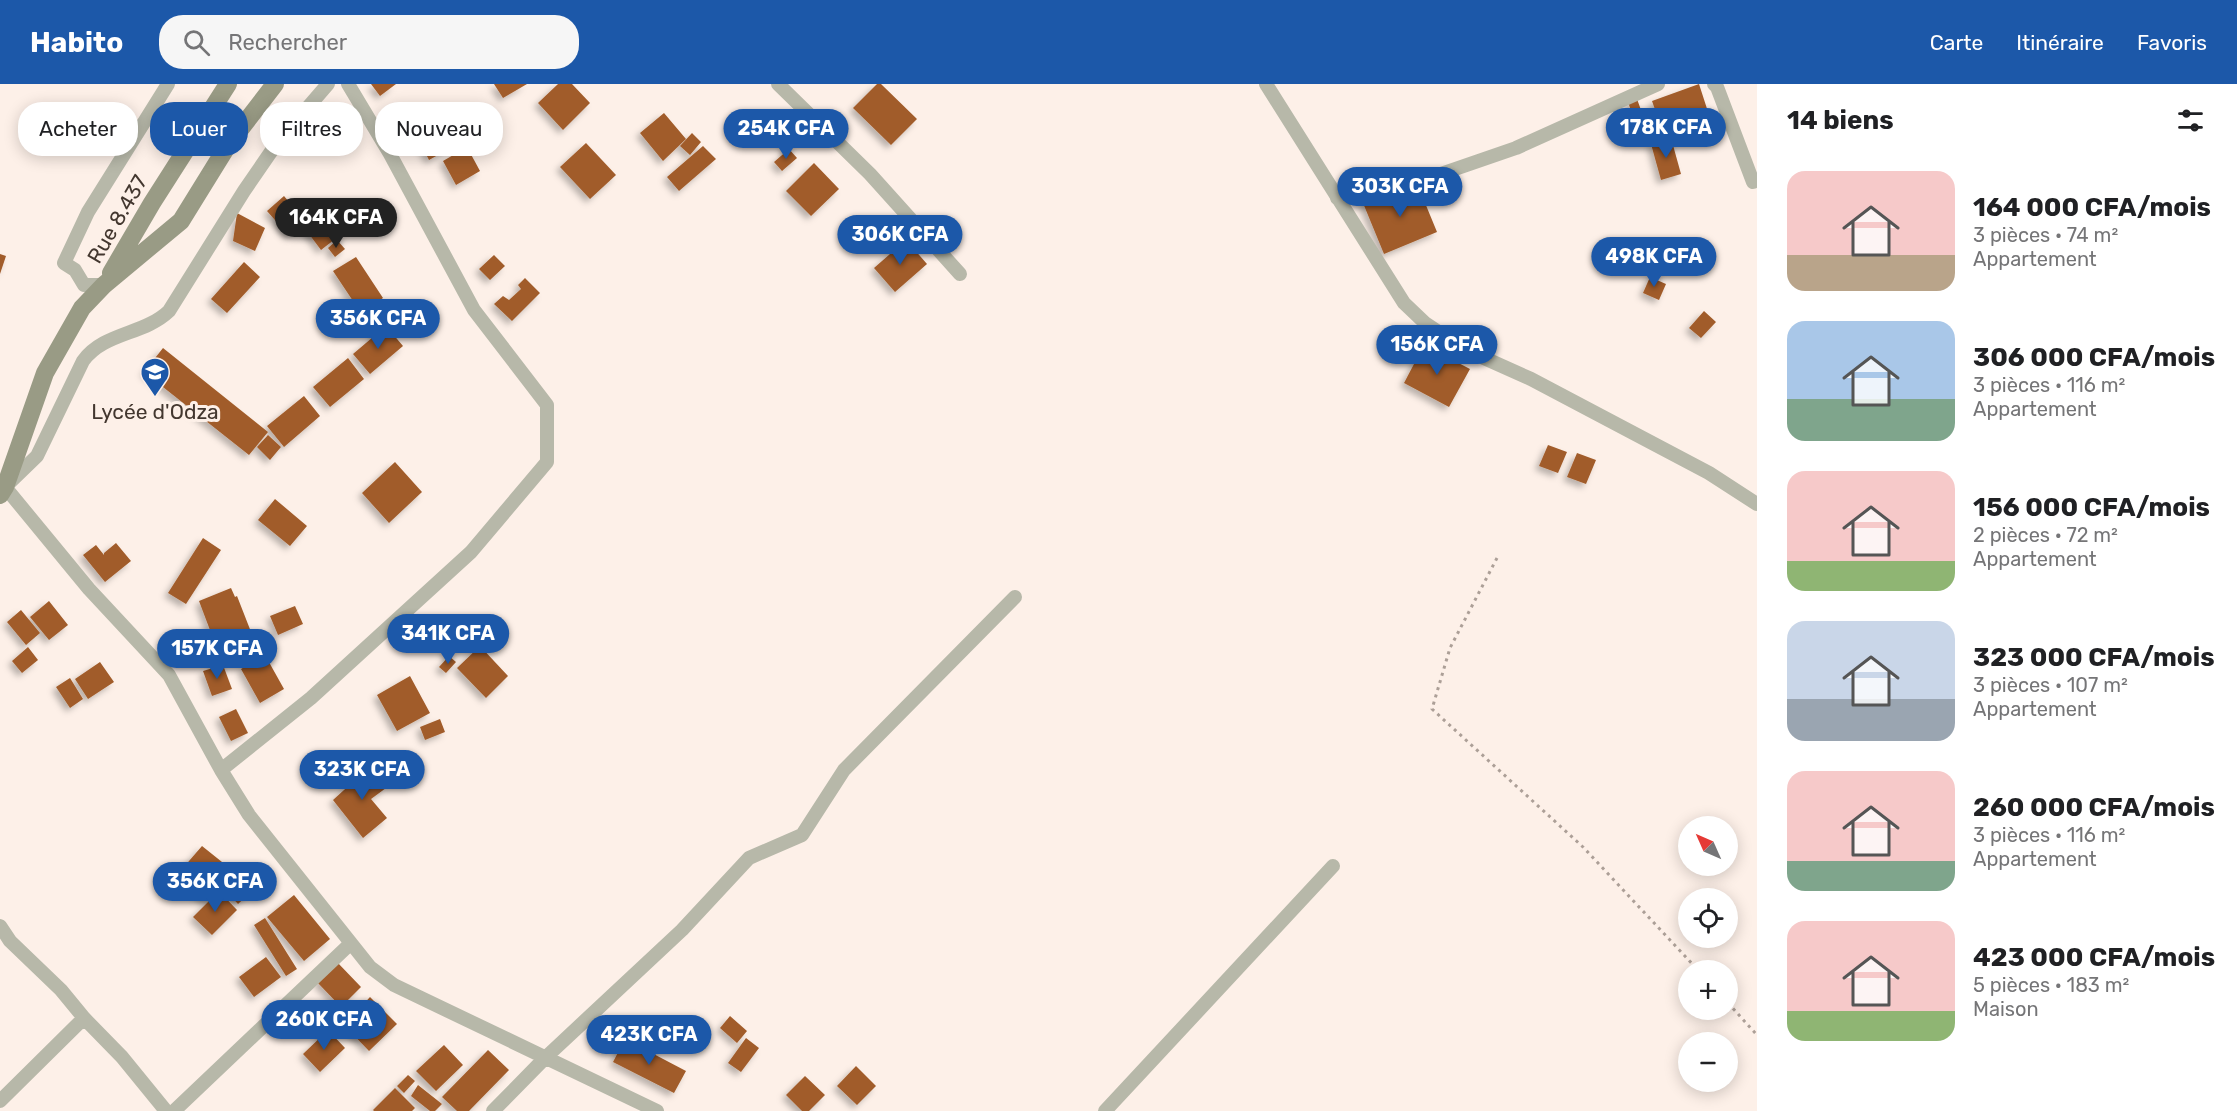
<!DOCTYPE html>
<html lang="fr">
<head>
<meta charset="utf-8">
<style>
	body { margin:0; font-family:Rubik,sans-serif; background:#f6f6f6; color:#202124; height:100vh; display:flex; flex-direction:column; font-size:22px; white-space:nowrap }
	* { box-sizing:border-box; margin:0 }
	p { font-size:20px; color:#757577 }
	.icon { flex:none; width:33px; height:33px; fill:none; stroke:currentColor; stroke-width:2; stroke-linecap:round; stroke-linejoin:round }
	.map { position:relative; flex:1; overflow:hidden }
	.details { display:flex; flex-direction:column; background:#fff; width:480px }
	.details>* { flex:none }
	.top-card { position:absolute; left:18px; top:18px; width:570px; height:54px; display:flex; gap:12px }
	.needle { width:39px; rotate:315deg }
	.tools { position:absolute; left:1678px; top:732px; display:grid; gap:12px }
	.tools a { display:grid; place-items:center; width:60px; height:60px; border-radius:50%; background:#fff; box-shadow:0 3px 15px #0003; font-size:30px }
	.price { position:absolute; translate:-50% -51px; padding:0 14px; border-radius:21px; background:#1c58a9; color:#fff; font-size:20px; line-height:39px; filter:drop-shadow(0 2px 3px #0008) }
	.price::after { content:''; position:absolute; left:50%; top:36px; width:18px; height:14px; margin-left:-9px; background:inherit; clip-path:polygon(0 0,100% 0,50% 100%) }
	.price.active { background:#222; color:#fff }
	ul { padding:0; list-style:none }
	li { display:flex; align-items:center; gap:18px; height:150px; padding:0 30px }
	li span { display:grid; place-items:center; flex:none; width:168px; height:120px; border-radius:18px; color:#555 }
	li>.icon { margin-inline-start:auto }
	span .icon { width:72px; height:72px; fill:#fffc; stroke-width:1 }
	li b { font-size:26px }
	h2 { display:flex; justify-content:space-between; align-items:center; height:72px; padding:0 30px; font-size:26px }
	.tag { padding:0 21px; border-radius:24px; background:#fff; box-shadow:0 3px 15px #0003; font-size:21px; line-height:54px }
	.tag.active { background:#1c58a9; color:#fff }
	header { display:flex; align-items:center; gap:36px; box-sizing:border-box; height:84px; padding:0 30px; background:#1c58a9; color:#fff }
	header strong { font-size:28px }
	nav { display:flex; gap:33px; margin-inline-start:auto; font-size:21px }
	.search { width:420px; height:54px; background:#f6f6f6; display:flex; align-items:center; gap:15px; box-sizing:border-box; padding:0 21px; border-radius:24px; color:#757577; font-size:22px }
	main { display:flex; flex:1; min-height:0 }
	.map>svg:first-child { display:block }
	.building { fill:#a15c2a; filter:url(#shadow) }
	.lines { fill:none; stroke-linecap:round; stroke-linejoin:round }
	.path { stroke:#ac9f97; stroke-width:3; stroke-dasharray:3 4.5; stroke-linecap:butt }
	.minor { stroke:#b7b8a9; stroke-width:14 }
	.secondary { stroke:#999b85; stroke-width:18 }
	.labels { text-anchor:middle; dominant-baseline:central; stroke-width:6; stroke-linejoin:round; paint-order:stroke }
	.street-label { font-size:21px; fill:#43372f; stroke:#fdf0e8 }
	.poi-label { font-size:21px; fill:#43372f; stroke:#fdf0e8 }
</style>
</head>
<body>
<header>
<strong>Habito</strong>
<div class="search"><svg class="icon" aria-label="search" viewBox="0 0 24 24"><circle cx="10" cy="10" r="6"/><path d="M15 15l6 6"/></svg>Rechercher</div>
<nav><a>Carte</a><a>Itinéraire</a><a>Favoris</a></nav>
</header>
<main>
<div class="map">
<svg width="1757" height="1027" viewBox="0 0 1757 1027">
	<defs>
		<filter id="shadow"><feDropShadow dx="-4" dy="4" stdDeviation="3" flood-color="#0004"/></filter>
	</defs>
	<rect width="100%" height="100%" fill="#fdf0e8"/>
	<!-- building -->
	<path class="building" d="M371,0H396L380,12Z
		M494,0H527L503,14Z
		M558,0H572L590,19L563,46L538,19Z
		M877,0H881L917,35L891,61L853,24Z
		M1699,0L1710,34L1664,51L1652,17Z
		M1637,15L1645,37L1636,41L1628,18Z
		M455,22L472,52L429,76L413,45Z
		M664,29L686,55L663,77L640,49Z
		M692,49L701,58L690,71L680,62Z
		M1671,54L1681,90L1661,96L1651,60Z
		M586,59L616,91L590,115L560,83Z
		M703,62L716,75L679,107L667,93Z
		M467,63L480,87L456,101L443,77Z
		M789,65L797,74L782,87L774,78Z
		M814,79L839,105L811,132L786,107Z
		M1416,97L1437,148L1384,170L1363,119Z
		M284,112L306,138L289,152L267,127Z
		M237,129L265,144L255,167L233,157Z
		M324,132L339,152L321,166L306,146Z
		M337,156L345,165L335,173L328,164Z
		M906,156L927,180L895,208L874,184Z
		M0,170L6,172L0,190Z
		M494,171L505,182L490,196L479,185Z
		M356,173L383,214L361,229L333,187Z
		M244,178L260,193L227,229L211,215Z
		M1650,193L1666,200L1659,216L1643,209Z
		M525,194L540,209L512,237L494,220L503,212L509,216L521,205L518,201Z
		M1704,227L1716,238L1701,254L1689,244Z
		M386,242L403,262L370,290L353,270Z
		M1424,261L1470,285L1449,323L1404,299Z
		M163,264L268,348L249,371L144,288Z
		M348,274L364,295L330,323L313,303Z
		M304,312L320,332L284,363L267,342Z
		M268,351L281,363L270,376L257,363Z
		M1548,361L1567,368L1558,389L1539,382Z
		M1577,369L1596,376L1586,400L1567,393Z
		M395,378L422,408L389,439L362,409Z
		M275,415L307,442L290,462L258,436Z
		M203,454L221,466L186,520L168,509Z
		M116,459L131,477L105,498L83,471L96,461L104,471V469Z
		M231,504L235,513L237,512L253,553L223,564L216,562L199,517Z
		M49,517L68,541L49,556L30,533Z
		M295,522L303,540L278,551L270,532Z
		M21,526L40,549L26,561L7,538Z
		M480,562L508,592L486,614L457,584Z
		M28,563L38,576L22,589L12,577Z
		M265,571L284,605L260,619L241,585Z
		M449,572L456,578L446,589L439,583Z
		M100,578L114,598L88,615L75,595Z
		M223,581L232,605L212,612L203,587Z
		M410,592L430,629L397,647L377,611Z
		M70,594L83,615L70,624L56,603Z
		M236,625L248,649L231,657L219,633Z
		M440,635L445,648L425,656L420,643Z
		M367,680L386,704L371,715L387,734L363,754L333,716L355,696L352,692Z
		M202,762L232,786L206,817L176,792Z
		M234,793L250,809L238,820L223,804Z
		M219,807L237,826L212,851L193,833Z
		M294,811L330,855L304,877L267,833Z
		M265,834L297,885L286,892L254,841Z
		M266,873L281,893L254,913L239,893Z
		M337,878L361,903L341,923L317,898Z
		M370,913L397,940L369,967L343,940L354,931L362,938L365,935L358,926Z
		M352,919L356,923L340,940L335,936Z
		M730,932L747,947L737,959L720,944Z
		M328,946L345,964L320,988L303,970Z
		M746,954L759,964L741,988L728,979Z
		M625,955L686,987L674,1009L613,978Z
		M444,961L463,981L436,1007L416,987Z
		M488,966L509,986L469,1027H457L442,1013Z
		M856,982L876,1002L857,1021L837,1002Z
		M408,991L415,997L404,1009L397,1002Z
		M805,992L825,1011L809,1027H802L786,1011Z
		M418,1001L442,1020L435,1027H430L411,1012Z
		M395,1004L415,1024L412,1027H374L373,1026Z"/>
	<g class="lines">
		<!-- path -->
		<path class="path" d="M1497,474L1450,564L1432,625L1583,763L1698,886
			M1728,919L1757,951"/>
		<!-- minor -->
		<path class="minor" d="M328,0L277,59L244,107L169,227C144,251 104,248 83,277L37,372L5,403L89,505L169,591L221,686L249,731L370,883L394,901L657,1027
			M778,0L870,90L960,190
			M1266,0L1404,219L1425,239L1464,265L1531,295L1709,389L1757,420
			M1714,0L1717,3L1753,98
			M1337,114L1429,94L1516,64L1658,0
			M104,201H84L75,186L64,179L88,128L168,0
			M221,686L311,614L471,468L547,378V321L474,226L390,70L348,0
			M0,842L10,857L61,906L84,934L122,973L166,1027
			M0,1017L84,934
			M174,1027L350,860
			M493,1027L545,974L682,846L749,774L802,751L844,686L1015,513
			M1105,1027L1333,782"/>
		<!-- secondary -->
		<path class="secondary" d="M111,189L152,119L228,0
			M0,411L5,403L45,289L82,224L104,201L181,137L228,61L275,0"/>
	</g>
	<!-- icons -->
	<defs>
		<g id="school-pin" transform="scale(1.5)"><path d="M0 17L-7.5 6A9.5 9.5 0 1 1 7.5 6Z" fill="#1c58a9" stroke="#fdf0e8"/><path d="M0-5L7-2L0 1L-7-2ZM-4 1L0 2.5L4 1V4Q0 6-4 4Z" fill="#fff"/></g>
	</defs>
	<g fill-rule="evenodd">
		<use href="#school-pin" x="155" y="288"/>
	</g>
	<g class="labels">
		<!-- street labels -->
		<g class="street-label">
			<text transform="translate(117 135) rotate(-60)">Rue 8.437</text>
		</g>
		<!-- poi labels -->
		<g class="poi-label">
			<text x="155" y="327">Lycée d'Odza</text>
		</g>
	</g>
</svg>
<div class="tools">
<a><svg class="needle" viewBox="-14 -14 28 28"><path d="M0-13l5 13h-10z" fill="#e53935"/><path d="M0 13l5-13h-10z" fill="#757577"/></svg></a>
<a><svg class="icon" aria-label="locate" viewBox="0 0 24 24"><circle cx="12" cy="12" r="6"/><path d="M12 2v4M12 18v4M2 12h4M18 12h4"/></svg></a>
<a>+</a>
<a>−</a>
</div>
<b class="price" style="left:1666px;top:75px">178K CFA</b>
<b class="price" style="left:786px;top:76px">254K CFA</b>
<b class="price" style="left:1400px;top:134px">303K CFA</b>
<b class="price active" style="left:336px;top:165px">164K CFA</b>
<b class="price" style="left:900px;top:182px">306K CFA</b>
<b class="price" style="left:1654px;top:204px">498K CFA</b>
<b class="price" style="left:378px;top:266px">356K CFA</b>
<b class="price" style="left:1437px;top:292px">156K CFA</b>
<b class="price" style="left:448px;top:581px">341K CFA</b>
<b class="price" style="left:217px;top:596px">157K CFA</b>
<b class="price" style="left:362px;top:717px">323K CFA</b>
<b class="price" style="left:215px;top:829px">356K CFA</b>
<b class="price" style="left:324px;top:967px">260K CFA</b>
<b class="price" style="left:649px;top:982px">423K CFA</b>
<div class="top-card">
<a class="tag">Acheter</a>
<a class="tag active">Louer</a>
<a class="tag">Filtres</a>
<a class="tag">Nouveau</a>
</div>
</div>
<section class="details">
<h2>14 biens<svg class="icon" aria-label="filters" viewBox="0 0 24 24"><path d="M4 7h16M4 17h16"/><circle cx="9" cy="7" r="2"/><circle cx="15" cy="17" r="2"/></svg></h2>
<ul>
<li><span style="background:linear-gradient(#f6c9c9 70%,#b9a48a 0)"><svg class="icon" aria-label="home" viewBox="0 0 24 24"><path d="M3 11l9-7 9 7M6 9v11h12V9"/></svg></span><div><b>164 000 CFA/mois</b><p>3 pièces · 74 m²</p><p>Appartement</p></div></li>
<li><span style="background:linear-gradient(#a9c7e8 65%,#7fa58c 0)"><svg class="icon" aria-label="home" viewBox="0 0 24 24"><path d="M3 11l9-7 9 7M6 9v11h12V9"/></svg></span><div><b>306 000 CFA/mois</b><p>3 pièces · 116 m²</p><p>Appartement</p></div></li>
<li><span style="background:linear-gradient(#f6c9c9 75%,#8fb573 0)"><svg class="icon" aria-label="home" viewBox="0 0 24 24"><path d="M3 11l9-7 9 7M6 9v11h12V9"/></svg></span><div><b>156 000 CFA/mois</b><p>2 pièces · 72 m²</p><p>Appartement</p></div></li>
<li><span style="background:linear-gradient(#c9d6e8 65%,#9aa5b1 0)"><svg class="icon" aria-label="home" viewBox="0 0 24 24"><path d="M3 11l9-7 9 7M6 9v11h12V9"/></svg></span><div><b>323 000 CFA/mois</b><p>3 pièces · 107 m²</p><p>Appartement</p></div></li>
<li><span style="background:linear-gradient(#f6c9c9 75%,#7fa58c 0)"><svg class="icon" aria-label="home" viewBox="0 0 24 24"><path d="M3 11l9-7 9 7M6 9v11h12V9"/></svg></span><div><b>260 000 CFA/mois</b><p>3 pièces · 116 m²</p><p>Appartement</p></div></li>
<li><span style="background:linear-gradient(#f6c9c9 75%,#8fb573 0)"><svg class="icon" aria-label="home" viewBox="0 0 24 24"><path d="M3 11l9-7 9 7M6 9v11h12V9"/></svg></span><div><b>423 000 CFA/mois</b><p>5 pièces · 183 m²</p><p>Maison</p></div></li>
</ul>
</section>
</main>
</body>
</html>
